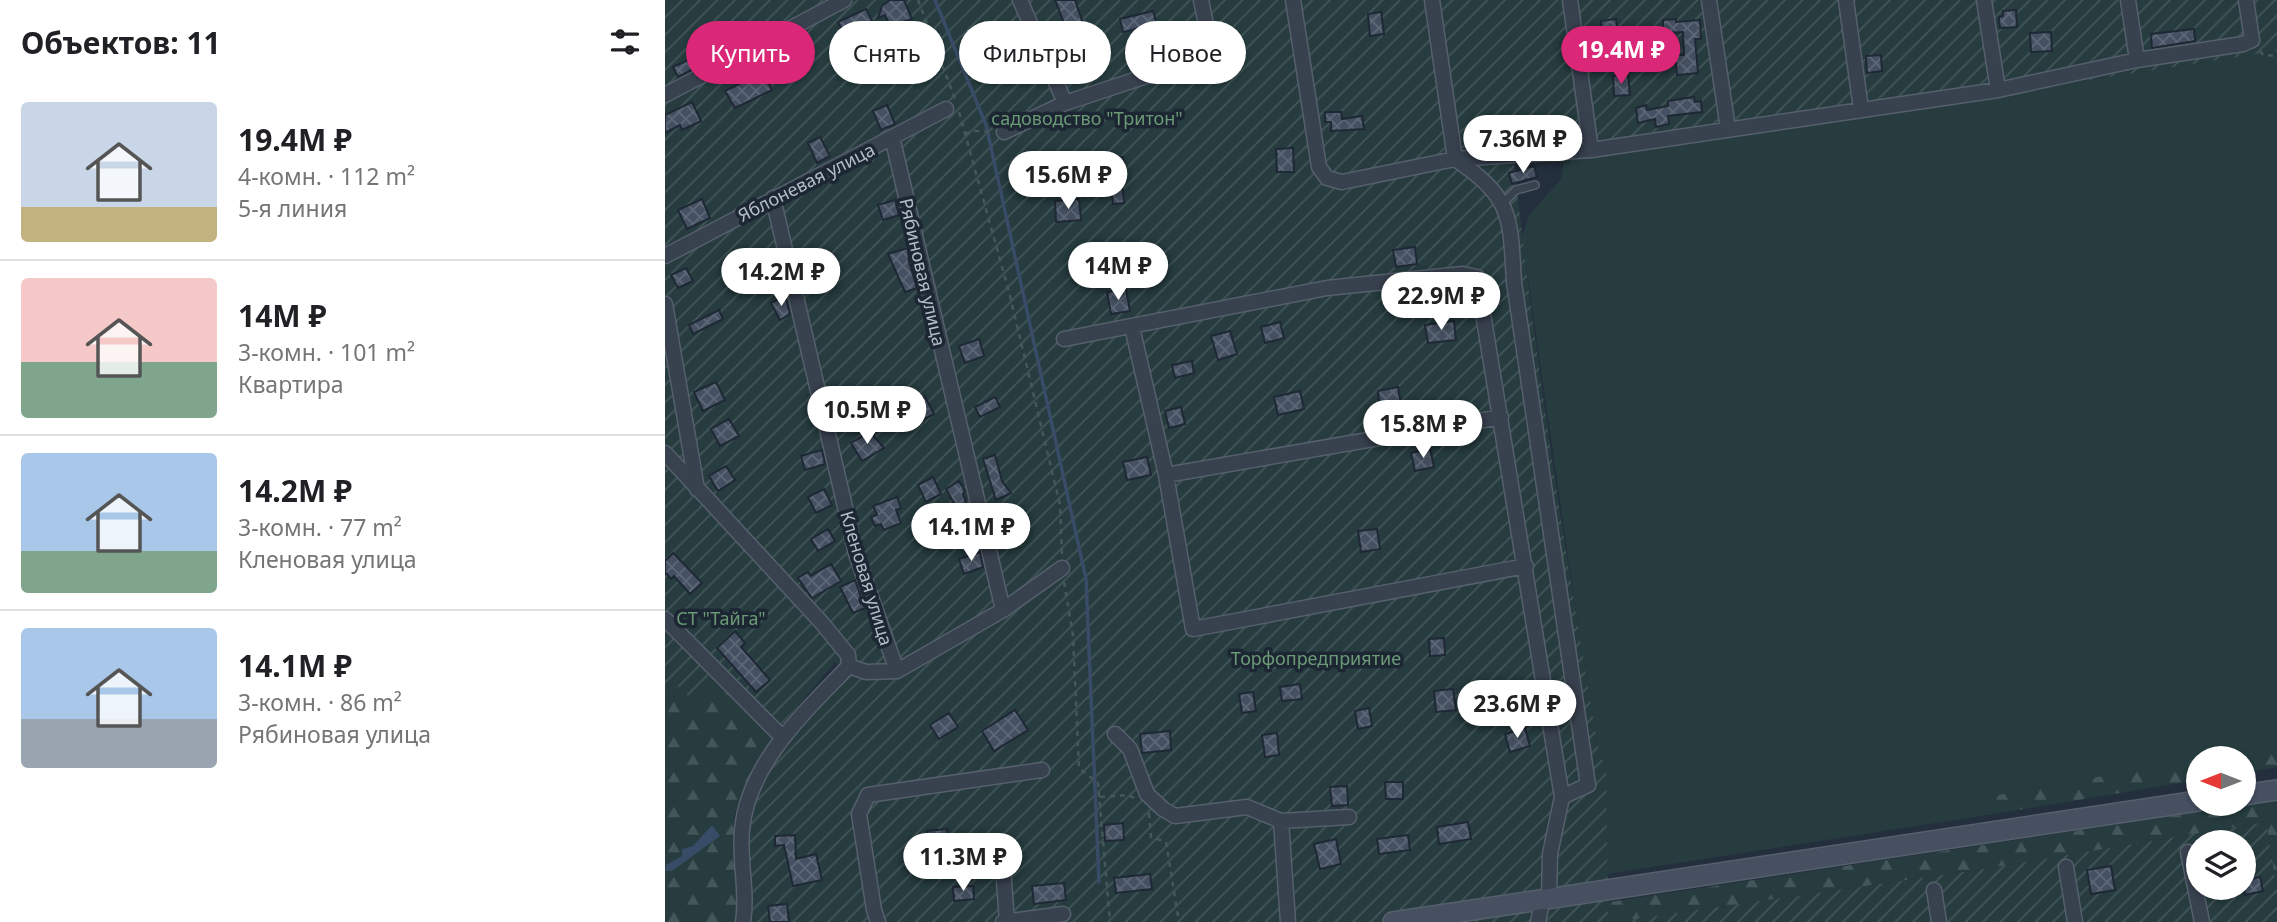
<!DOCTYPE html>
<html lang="ru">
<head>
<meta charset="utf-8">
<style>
	body { margin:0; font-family:"Noto Sans",sans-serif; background:#f6f6f6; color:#202124; height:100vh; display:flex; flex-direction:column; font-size:26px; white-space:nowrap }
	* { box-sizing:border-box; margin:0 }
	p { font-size:23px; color:#757577 }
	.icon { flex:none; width:38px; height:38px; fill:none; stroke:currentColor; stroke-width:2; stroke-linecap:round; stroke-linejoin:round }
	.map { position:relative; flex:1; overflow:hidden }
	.drawer { display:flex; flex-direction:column; background:#fff; width:665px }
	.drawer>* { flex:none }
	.hud { position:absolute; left:21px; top:21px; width:665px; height:63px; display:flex; gap:14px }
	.needle { width:46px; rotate:270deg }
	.fabs { position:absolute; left:1521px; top:746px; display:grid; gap:14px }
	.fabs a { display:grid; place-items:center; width:70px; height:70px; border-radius:50%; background:#fff; box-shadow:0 2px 5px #0004; font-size:35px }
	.price { position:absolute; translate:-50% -60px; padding:0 16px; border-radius:24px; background:#fff; color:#222; font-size:23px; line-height:46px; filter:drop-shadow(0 2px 4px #0008) }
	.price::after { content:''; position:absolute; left:50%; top:42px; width:21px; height:16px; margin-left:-10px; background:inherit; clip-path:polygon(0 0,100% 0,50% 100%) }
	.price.on { background:#db2777; color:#fff }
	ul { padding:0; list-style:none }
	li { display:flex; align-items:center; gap:21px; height:175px; padding:0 21px }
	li+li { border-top:2px solid #e0e0e0 }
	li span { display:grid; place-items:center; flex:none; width:196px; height:140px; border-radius:7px; color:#555 }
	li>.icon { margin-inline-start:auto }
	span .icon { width:84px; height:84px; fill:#fffc; stroke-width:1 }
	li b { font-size:30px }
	h2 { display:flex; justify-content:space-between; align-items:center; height:84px; padding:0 21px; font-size:30px }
	.pill { padding:0 24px; border-radius:32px; background:#fff; box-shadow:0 2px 5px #0004; font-size:24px; line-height:63px }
	.pill.on { background:#db2777; color:#fff }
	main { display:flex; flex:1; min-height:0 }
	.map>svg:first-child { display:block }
	.grass { fill:#263c3f }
	.forest { fill:url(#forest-firs) }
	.garden { fill:url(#garden-furrows); fill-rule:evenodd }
	.water { fill:#394c67 }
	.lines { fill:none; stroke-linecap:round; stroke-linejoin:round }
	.stream { stroke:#394c67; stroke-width:3.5 }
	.building { fill:url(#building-cross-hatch); stroke:#1f2835; stroke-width:2 }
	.lane-casing { stroke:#565f6c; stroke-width:10 }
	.street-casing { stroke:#565f6c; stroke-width:17 }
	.secondary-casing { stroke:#565f6c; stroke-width:22 }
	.path { stroke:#44595c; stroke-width:2.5; stroke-dasharray:5 5; stroke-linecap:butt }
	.lane { stroke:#38414e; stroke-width:7 }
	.street { stroke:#38414e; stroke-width:14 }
	.secondary { stroke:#465061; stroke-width:19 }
	.labels { text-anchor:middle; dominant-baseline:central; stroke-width:7; stroke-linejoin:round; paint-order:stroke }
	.park-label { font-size:18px; fill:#6b9a76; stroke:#1d2633 }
	.street-label { font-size:18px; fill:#b4bcc9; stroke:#1d2633 }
</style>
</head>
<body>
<main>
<section class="drawer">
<h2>Объектов: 11<svg class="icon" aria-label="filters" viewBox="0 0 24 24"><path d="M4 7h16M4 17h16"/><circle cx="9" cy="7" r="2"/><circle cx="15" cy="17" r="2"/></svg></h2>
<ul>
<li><span style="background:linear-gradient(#c9d6e8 75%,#c2b280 0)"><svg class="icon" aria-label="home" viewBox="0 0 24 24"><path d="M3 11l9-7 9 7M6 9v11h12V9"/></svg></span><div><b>19.4M ₽</b><p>4-комн. · 112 m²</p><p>5-я линия</p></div></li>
<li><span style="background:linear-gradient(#f6c9c9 60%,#7fa58c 0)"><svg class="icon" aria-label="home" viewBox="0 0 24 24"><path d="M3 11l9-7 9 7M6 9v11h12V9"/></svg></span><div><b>14M ₽</b><p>3-комн. · 101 m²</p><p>Квартира</p></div></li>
<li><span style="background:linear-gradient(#a9c7e8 70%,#7fa58c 0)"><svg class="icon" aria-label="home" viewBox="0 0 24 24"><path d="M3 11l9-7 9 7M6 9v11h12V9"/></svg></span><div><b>14.2M ₽</b><p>3-комн. · 77 m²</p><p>Кленовая улица</p></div></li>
<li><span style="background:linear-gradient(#a9c7e8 65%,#9aa5b1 0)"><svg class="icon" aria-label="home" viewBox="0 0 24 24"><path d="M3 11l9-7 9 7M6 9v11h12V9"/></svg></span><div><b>14.1M ₽</b><p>3-комн. · 86 m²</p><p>Рябиновая улица</p></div></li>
</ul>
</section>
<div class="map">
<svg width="1612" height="922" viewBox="0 0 1612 922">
	<defs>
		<pattern id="forest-firs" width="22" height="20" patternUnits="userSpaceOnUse" patternTransform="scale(1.75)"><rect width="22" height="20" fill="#263c3f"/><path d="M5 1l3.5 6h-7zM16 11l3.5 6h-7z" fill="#435659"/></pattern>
		<pattern id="garden-furrows" width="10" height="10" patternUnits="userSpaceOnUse" patternTransform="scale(1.75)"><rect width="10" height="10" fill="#263c3f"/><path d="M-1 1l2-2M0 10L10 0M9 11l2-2" fill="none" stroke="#435659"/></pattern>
		<pattern id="building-cross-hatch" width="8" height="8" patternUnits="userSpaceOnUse" patternTransform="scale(1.75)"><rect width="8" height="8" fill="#455162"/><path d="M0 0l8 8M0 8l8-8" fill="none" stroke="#5d6877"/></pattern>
	</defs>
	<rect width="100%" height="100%" fill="#242f3e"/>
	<!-- grass -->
	<path class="grass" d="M1612,51V745L1322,797L1323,815L929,876L941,771L933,746L915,640L857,237L864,215L897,178L898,162Z"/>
	<!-- forest -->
	<path class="forest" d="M54,674L109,734L88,771L69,815L72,912L69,922H0V698L13,685Z
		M1612,745V767L1579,773L1578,758H1540Z
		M1533,759V780L1323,815L1321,797Z
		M1612,800V892L1601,822L1319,869L949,922H814Z"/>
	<!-- garden -->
	<path class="garden" d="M0,0H1612V51L898,162L849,163C870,359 900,553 933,746L941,771L943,922H82L84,816L94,788L129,733L181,673L170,662L109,734L54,674L28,701L13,686L0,698Z
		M1601,822L1612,892V922H949L1319,869ZM1533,842H1578V887H1533Z"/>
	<!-- water -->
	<path class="water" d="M47,825L55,836L7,871H0L1,865L17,856V849L28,846Z"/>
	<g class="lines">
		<!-- stream -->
		<path class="stream" d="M270,0L321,125L421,579L434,882"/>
	</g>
	<!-- building -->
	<path class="building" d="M225,0H239L247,19L225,26L220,15L213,18L217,6Z
		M390,0H410L432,65L411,73L398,29L401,28Z
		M201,9L207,21L178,32L173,22Z
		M1351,10L1352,27L1335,28L1334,17L1338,16V11Z
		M488,11L492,24L458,32L455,19Z
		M716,12L719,34L705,36L703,14Z
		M951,19L954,40L938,42L936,21Z
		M1011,19V22L1035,20L1036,39H1030L1033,73L1012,75L1010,55H1019L1018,32L998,33V20Z
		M1529,29L1530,41L1487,48L1486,34Z
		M1386,32L1387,51L1366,52L1365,33Z
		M54,39L61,52L13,77L8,67L32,56L30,52Z
		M1216,55L1217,71L1202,73L1201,56Z
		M98,72L107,90L70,108L60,91Z
		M963,75L965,95L949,96L948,76Z
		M1029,97L1030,102L1036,101L1037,112L1003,116L1004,124L991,127L990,119L973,123L971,108L981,105L982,110L1003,106V101Z
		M27,102L36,121L17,130L15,125L0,133V115Z
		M222,105L230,124L216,130L208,111Z
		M660,112H676L677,119L697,116L699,129L666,131V122H660Z
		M155,137L165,156L152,163L143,143Z
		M628,148L629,172H612L611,149Z
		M458,157L460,171L456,172L459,203L448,204L445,174L438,175L436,161Z
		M869,166L872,177L847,184L844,173Z
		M37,199L45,218L22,229L13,210Z
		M414,199L416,220L391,222L390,201Z
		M230,200L234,215L218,220L213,205Z
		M750,247L752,264L731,267L728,250Z
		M243,248L244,262L252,288L240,292L223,254Z
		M21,268L28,281L13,288L6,275Z
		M461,289L465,311L446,314L442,292Z
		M120,296L125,314L115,320L106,303Z
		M54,310L58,319L28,334L24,325Z
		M789,321L791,340L763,343L760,325Z
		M615,322L619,338L600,343L596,327Z
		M565,331L572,354L553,360L546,336Z
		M314,339L319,356L300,363L294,346Z
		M527,361L529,373L510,378L507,365Z
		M51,382L60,400L38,411L29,392Z
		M733,387L736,405L715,408L713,391Z
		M635,391L639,409L613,415L609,397Z
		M260,397L269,414L243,428L235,414Z
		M330,397L335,407L315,417L310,407Z
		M187,401L195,418L182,424L174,407Z
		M516,407L520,424L504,428L500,411Z
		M64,419L74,436L55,446L46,429Z
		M205,432L219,448L197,461L186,443Z
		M765,449L769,467L750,471L746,453Z
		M157,450L160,464L140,470L136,456Z
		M330,455L337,481L346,493L331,500L318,459Z
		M482,457L486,475L462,480L458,462Z
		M61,466L70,480L53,491L44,476Z
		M268,477L276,494L261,502L253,485Z
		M294,481L300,491L298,494L308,523L296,528L290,516L295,514L281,489Z
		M159,489L167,505L151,513L143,497Z
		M232,497L236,508L231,510L236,523L219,530L216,524L210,526L206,517L212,515L208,506Z
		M163,529L170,541L153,551L146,539Z
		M712,529L715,549L696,552L693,531Z
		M315,552L318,567L299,574L294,559Z
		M8,553L37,583L25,594L9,576L6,579L0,572V561Z
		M166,564L176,581L147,598L133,578L143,572L146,576Z
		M190,580L200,608L188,613L175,587Z
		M70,631L80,643L76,647L105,680L91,692L52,648Z
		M779,638L780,655L765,656L764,639Z
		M635,684L637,699L617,701L615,687Z
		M788,689L791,710L771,712L769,691Z
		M588,692L591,711L577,713L574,694Z
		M704,708L707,726L693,729L690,711Z
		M350,710L363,730L329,751L317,731Z
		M284,713L293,727L274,739L265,725Z
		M860,728L865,746L845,752L840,734Z
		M505,731L506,750L477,753L475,734Z
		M612,733L614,755L600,757L597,735Z
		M720,782H738V799H721Z
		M682,786L683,805L667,806L665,787Z
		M803,822L806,839L774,844L772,827Z
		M458,823L459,840L440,841L439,825Z
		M282,829L283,842L264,844L262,831Z
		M130,835L131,859L151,854L157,880L128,886L119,845L110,846V836Z
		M743,835L745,850L714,854L712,839Z
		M671,839L676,864L655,869L649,844Z
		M1446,866L1450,890L1426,894L1422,870Z
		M485,874L487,889L451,893L449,878Z
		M1595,877L1598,891L1580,895L1578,881Z
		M399,883L401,900L369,904L367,886Z
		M308,886L309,899L289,901L288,887Z
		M122,904L124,922H105L103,906Z"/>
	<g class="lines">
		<!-- lane casing -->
		<g class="lane-casing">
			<path id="lane" d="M838,203L851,190L870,185"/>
		</g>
		<!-- street casing -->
		<g class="street-casing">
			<path id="street" d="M355,0L400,103
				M628,0L654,167L662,178L677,182L790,159L926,150L1333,90L1472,60L1578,44L1587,40L1581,0
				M767,0L790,159C848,198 845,217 849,282L923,785L897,797L885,854L884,898
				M905,0L926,150
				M1044,0L1063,129
				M1181,0L1196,109
				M1319,0L1333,90
				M1463,0L1472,60
				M0,95L179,0
				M339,132L400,103L542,56L543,34L536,0
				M227,137L338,610
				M108,198L191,554L232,671
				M0,256L281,109
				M0,304L32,489
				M467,327L501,475L528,629L861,566
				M399,339L662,288L798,274L812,277L897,797
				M0,453L157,623L183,655L184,666C140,712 83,763 77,830C74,861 83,892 78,922
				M501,475L836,417
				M0,619L118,738
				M184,666L201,672L232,671L338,610L397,568
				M450,734L465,749L482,794L498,809L510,816L582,807L616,821L684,817
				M616,821L623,922
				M1523,852L1537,922
				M1401,867L1410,922
				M338,868L342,922
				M1269,890L1274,922
				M213,922L209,910L194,814L203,795L377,770
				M338,922L398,914
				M873,922L878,897"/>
		</g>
		<!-- secondary casing -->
		<g class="secondary-casing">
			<path id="secondary" d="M1578,795L1612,790
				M728,922L1533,801"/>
		</g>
		<!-- path -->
		<path class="path" d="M253,0L290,99
			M1595,51L1598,55L1612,56
			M294,112L344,292L395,505L397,555
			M300,134L307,131L328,132
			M399,582L408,636L414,768L433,783L445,922
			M435,797L463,795L469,798
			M484,813L486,837L501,842L514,922"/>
		<!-- lane -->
		<use href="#lane" class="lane"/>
		<!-- street -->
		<use href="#street" class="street"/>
		<!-- secondary -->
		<use href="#secondary" class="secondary"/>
	</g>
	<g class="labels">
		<!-- park labels -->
		<g class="park-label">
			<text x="422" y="118">садоводство "Тритон"</text>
			<text x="56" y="618">СТ "Тайга"</text>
			<text x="651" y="658">Торфопредприятие</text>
		</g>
		<!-- street labels -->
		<g class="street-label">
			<text transform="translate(141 182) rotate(-27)">Яблоневая улица</text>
			<text transform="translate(258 272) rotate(77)">Рябиновая улица</text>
			<text transform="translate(202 578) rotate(73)">Кленовая улица</text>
		</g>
	</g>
</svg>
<div class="fabs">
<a><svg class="needle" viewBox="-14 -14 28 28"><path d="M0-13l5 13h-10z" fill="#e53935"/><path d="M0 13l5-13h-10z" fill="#757577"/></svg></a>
<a><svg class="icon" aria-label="layers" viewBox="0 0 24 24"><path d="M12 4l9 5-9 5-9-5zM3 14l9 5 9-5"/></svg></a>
</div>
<b class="price on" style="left:956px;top:86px">19.4M ₽</b>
<b class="price" style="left:858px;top:175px">7.36M ₽</b>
<b class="price" style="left:403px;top:211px">15.6M ₽</b>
<b class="price" style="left:453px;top:302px">14M ₽</b>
<b class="price" style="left:116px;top:308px">14.2M ₽</b>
<b class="price" style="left:776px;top:332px">22.9M ₽</b>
<b class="price" style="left:202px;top:446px">10.5M ₽</b>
<b class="price" style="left:758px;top:460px">15.8M ₽</b>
<b class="price" style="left:306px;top:563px">14.1M ₽</b>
<b class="price" style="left:852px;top:740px">23.6M ₽</b>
<b class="price" style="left:298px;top:893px">11.3M ₽</b>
<div class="hud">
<a class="pill on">Купить</a>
<a class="pill">Снять</a>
<a class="pill">Фильтры</a>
<a class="pill">Новое</a>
</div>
</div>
</main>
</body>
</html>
